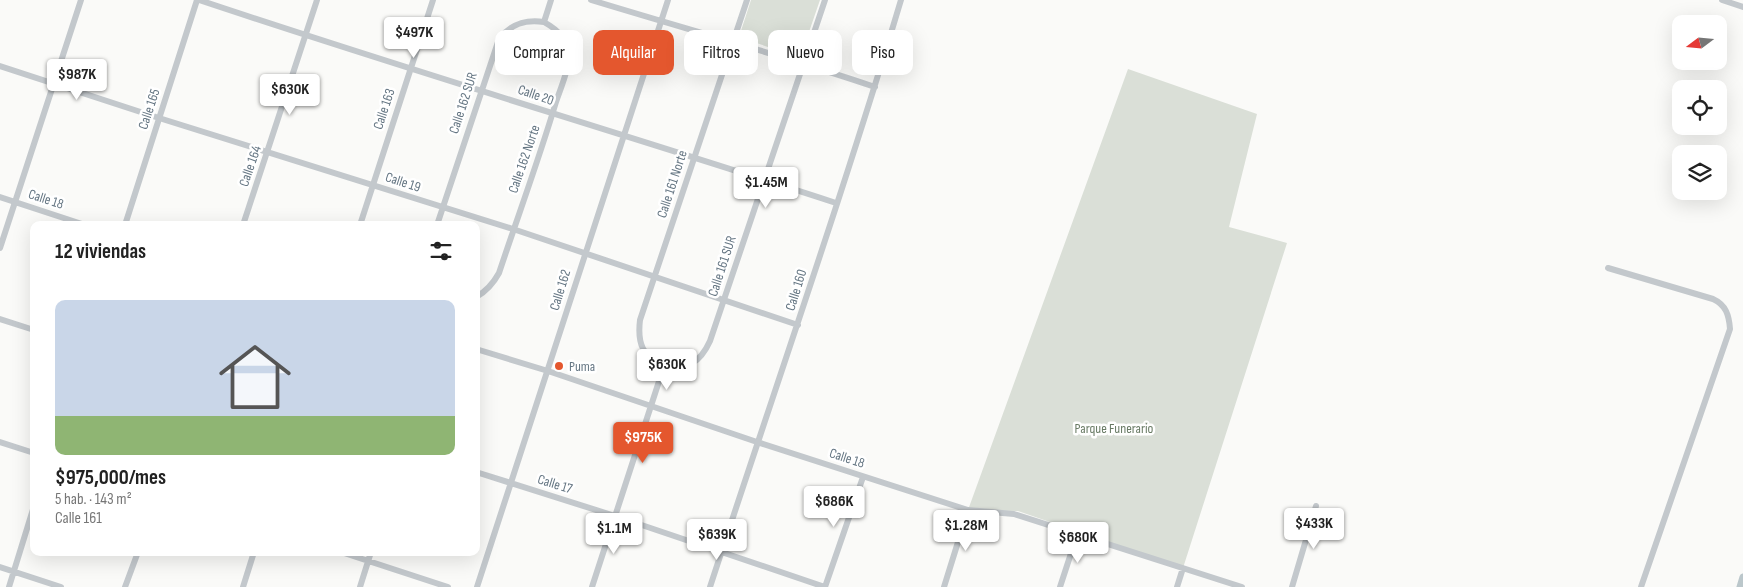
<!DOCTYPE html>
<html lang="es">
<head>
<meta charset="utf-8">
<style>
	body { margin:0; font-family:"Sofia Sans Condensed",sans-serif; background:#f2f2f2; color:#222; height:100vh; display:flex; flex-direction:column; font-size:19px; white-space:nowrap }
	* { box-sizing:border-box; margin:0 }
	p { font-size:16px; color:#767676 }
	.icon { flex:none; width:28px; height:28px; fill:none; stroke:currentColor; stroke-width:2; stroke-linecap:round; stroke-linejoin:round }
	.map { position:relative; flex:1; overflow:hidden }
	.panel { position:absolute; left:30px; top:221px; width:450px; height:335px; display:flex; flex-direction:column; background:#fff; border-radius:10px; box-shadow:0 5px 20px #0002 }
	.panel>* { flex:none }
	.top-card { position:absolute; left:495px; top:30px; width:475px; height:45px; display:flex; gap:10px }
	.needle { width:32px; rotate:254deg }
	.buttons { position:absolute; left:1672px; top:15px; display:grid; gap:10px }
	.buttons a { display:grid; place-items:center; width:55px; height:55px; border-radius:10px; background:#fff; box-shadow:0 5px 20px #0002; font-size:25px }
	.price { position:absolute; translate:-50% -42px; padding:0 11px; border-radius:5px; background:#fff; color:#222; font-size:16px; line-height:32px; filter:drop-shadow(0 1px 2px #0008) }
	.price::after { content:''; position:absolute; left:50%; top:30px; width:15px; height:11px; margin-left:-8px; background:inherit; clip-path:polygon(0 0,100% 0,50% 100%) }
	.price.current { background:#e4572e; color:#fff }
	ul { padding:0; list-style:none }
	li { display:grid; align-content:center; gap:10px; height:265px; padding:0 25px }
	li span { display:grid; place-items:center; height:155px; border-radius:10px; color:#555 }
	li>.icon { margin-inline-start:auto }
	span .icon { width:90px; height:90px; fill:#fffc; stroke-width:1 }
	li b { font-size:21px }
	h2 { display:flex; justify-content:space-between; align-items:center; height:60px; padding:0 25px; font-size:21px }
	.pill { padding:0 18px; border-radius:10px; background:#fff; box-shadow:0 5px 20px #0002; font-size:18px; line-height:45px }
	.pill.current { background:#e4572e; color:#fff }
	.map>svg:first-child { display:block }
	.green { fill:#dadfd7 }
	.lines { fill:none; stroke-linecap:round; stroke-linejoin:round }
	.canal { stroke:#bbc7cb; stroke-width:7 }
	.minor { stroke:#c3c8cc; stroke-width:6 }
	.poi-dot { fill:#e4572e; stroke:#fff; stroke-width:2 }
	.labels { text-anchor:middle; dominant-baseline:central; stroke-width:5; stroke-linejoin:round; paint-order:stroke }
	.street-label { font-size:14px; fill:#657683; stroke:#fff }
	.poi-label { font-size:14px; fill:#657683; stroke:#fff; text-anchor:start }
	.park-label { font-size:14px; fill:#687a64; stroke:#fff }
</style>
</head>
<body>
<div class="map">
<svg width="1743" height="587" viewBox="0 0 1743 587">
	<rect width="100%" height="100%" fill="#fafaf8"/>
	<!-- green -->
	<path class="green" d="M751,0H820L800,58L739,37Z
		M1128,69L1257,114L1229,227L1287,243L1183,568L1018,511L968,510Z"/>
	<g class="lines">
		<!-- canal -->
		<path class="canal" d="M1740,587L1743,577"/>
		<!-- minor -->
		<path class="minor" d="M199,0C411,71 624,134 836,203
			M591,0C686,29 781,55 875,87
			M1722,0L1743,7
			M0,66L159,118L513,229L798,325
			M0,197L85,225
			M125,225L197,0
			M243,225L317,0
			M360,225L433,0
			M437,225L499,39C511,24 525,19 544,22
			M0,248L81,0
			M1608,268L1713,299C1726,305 1729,315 1730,329L1641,587
			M476,297C487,291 493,284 499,273C518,216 539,159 556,102C560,90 569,69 569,57C568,39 558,30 544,22L551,0
			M0,319L34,330
			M476,349L548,371L757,442L968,510L1014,514L1242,587
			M663,369C687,370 700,363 710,341L825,0
			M663,369C643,354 637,345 640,320L747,0
			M0,442L34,453
			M476,472L615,516L825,587
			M341,552L448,587
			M0,567L61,587
			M9,587L34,506
			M125,587L138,552
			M243,587L254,552
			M360,587L371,552
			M477,587L668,0
			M592,587L663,369
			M710,587C774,391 842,197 901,0
			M825,587L863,477
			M944,587L968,510
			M1060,587L1077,535
			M1177,587L1183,568
			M1292,587L1316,506"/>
	</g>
	<!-- markers -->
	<circle class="poi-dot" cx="559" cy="366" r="5"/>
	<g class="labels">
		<!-- street labels -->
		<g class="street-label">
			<text transform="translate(536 95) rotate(19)">Calle 20</text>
			<text transform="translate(463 103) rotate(-72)">Calle 162 SUR</text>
			<text transform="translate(149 109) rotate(-72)">Calle 165</text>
			<text transform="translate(384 109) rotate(-72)">Calle 163</text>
			<text transform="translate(524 159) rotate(-71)">Calle 162 Norte</text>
			<text transform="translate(250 166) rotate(-71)">Calle 164</text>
			<text transform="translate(403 182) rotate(18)">Calle 19</text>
			<text transform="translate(672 184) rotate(-72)">Calle 161 Norte</text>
			<text transform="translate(46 199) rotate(18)">Calle 18</text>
			<text transform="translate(722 266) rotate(-72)">Calle 161 SUR</text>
			<text transform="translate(560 290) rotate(-73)">Calle 162</text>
			<text transform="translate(796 290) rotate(-73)">Calle 160</text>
			<text transform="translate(847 458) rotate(18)">Calle 18</text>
			<text transform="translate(555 484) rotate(17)">Calle 17</text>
		</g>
		<!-- poi labels -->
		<g class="poi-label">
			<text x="569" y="366">Puma</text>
		</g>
		<!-- park labels -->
		<g class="park-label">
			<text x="1114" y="428">Parque Funerario</text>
		</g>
	</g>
</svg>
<div class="buttons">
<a><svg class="needle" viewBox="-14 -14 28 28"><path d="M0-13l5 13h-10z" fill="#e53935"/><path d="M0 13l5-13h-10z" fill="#767676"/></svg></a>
<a><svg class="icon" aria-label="locate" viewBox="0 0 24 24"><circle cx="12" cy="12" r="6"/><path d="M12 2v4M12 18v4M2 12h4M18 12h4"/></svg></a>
<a><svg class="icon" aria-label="layers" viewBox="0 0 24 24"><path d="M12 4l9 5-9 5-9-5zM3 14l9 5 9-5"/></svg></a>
</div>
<b class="price" style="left:414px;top:59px">$497K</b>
<b class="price" style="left:77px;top:101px">$987K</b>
<b class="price" style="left:290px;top:116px">$630K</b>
<b class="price" style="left:766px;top:209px">$1.45M</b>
<b class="price" style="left:667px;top:391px">$630K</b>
<b class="price current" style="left:643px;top:464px">$975K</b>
<b class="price" style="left:834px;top:528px">$686K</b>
<b class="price" style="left:1314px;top:550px">$433K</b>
<b class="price" style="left:966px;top:552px">$1.28M</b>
<b class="price" style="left:614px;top:555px">$1.1M</b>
<b class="price" style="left:717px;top:561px">$639K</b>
<b class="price" style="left:1078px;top:564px">$680K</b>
<div class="top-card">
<a class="pill">Comprar</a>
<a class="pill current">Alquilar</a>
<a class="pill">Filtros</a>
<a class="pill">Nuevo</a>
<a class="pill">Piso</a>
</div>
<section class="panel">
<h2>12 viviendas<svg class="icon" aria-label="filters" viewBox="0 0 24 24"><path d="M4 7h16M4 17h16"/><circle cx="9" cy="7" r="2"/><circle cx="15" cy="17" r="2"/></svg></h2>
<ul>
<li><span style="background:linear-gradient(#c9d6e8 75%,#8fb573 0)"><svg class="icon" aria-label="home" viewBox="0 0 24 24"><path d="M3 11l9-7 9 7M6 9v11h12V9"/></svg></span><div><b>$975,000/mes</b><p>5 hab. · 143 m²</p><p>Calle 161</p></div></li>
</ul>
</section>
</div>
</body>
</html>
